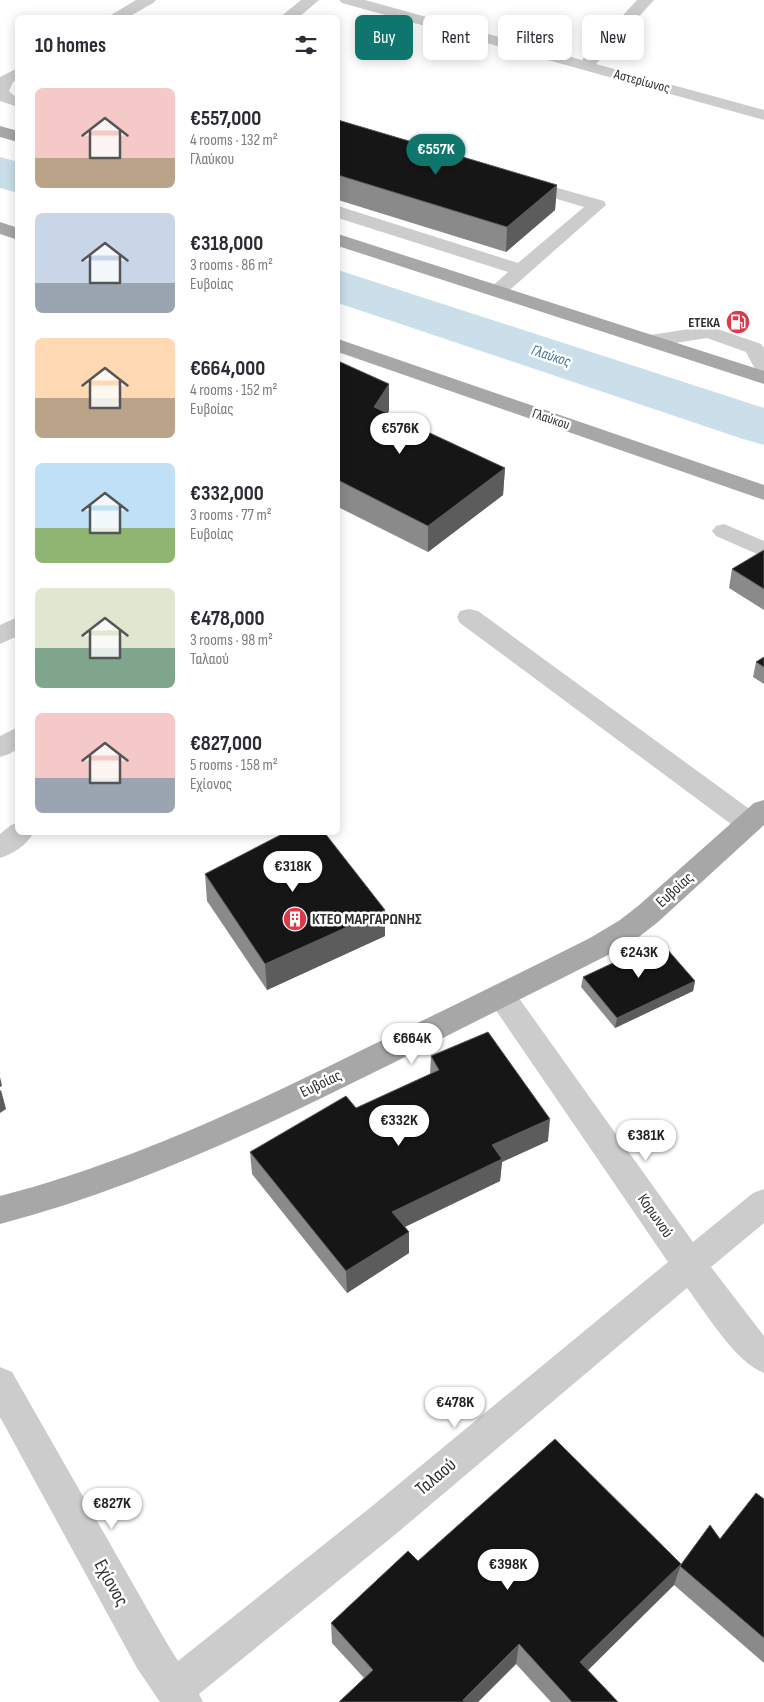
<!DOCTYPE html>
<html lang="en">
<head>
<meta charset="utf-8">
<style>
	body { margin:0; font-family:"Sofia Sans Condensed",sans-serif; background:#f7f7f7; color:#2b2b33; height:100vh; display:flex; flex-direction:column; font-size:19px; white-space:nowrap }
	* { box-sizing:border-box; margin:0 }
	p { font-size:16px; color:#7c7c81 }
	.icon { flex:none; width:28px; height:28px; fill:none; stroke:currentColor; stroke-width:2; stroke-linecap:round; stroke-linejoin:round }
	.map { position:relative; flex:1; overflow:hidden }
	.details { position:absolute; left:15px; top:15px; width:325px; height:820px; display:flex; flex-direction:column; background:#fff; border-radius:8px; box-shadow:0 2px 12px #0003 }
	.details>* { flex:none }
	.banner { position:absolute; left:355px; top:15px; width:334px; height:45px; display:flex; gap:10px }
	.price { position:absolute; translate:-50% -42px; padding:0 11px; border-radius:18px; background:#fff; color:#222; font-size:16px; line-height:32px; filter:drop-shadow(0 1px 2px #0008) }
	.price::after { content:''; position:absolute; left:50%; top:30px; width:15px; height:11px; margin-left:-8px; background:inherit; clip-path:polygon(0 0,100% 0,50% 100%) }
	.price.active { background:#0f766e; color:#fff }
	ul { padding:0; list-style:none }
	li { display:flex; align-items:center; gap:15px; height:125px; padding:0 20px }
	li span { display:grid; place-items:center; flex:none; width:140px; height:100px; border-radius:8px; color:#555 }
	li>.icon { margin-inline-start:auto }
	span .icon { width:60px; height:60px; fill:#fffc; stroke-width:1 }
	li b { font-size:21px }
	h2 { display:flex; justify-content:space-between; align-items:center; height:60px; padding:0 20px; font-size:21px }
	.chip { padding:0 18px; border-radius:8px; background:#fff; box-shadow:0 2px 12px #0003; font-size:18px; line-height:45px }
	.chip.active { background:#0f766e; color:#fff }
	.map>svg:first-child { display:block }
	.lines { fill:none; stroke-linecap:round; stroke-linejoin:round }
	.river { fill:#cadfea; fill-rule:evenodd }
	.minor { fill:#ccc; fill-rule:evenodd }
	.major { fill:#a7a7a7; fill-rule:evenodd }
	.wall { fill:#8a8a8a }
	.shaded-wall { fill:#5c5c5c }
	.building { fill:#161616; stroke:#5c5c5c }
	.labels { text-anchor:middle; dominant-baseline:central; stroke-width:5; stroke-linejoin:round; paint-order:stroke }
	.far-street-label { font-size:14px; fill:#2f2f2f; stroke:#fff }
	.far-poi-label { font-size:14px; font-weight:bold; fill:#2f2f2f; stroke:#fff; text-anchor:end }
	.far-water-label { font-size:15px; font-style:italic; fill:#40718d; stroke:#fff }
	.street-label { font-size:16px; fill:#2f2f2f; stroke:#fff }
	.poi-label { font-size:16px; font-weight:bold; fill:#2f2f2f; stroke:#fff; text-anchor:start }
	.near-street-label { font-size:19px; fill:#2f2f2f; stroke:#fff }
</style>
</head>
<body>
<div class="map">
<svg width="764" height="1702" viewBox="0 0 764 1702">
	<rect width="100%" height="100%" fill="#fff"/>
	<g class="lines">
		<!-- river -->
		<path class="river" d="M0,157L18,162V193L0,188Z
			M338,270L764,408V445L743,439L338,303Z"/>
		<!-- minor -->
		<path class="minor" d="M136,0H156L153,3L127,18H106Z
			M301,0H319L298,18H279Z
			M339,0H365L582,60L637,0H654L596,64L764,110V120L342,3Z
			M18,68V80L13,82L9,91L13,95L18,97V107L0,101V77Z
			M529,180L604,201L606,205L504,295L497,297L490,295L487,291L508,272L338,218V206L518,263L584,207L523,189L520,185L523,181Z
			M709,326L761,344L764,348V375L757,373L746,352L707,338L650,347L643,345L640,341L643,337L650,335Z
			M724,524L764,541V557L716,536L712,531L716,526Z
			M469,609L478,611L759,816L763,823L759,830L749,833L739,830L460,623L457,617L460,611Z
			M18,617V636L0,644V625Z
			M18,727V749L9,754L0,757V736Z
			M18,823V832H34C27,845 13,854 0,858V834L11,825Z
			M501,983L511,987L693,1242L753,1193L764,1189V1223L711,1267L764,1336V1373C734,1361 707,1314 687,1288L397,1533L199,1694L203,1702H160L137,1668L0,1417V1367L12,1372L165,1640L178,1661L371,1507L668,1262L491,1003L486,995L491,987Z"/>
		<!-- major -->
		<path class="major" d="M0,126L18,131V142L0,137Z
			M0,222L18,228V240L0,234Z
			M338,234L764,371V384L338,246Z
			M338,339L764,485V500L338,352Z
			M764,800V825L658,922L640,936L610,954C537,991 464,1027 391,1064C264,1127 137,1188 0,1224V1196C127,1163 245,1108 362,1050C438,1013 514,976 590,938L620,920L638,906L754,803Z"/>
	</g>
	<!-- wall -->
	<path class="wall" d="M338,120L557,185L555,210L506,252L338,200Z
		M338,361L389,384V411L387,413L505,468L503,495L428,552L338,507Z
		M764,550V610L729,588L732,569Z
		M764,657V684L753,677L756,662Z
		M205,874L385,936L267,990L207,901Z
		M583,977L695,981L693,991L615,1028L581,987Z
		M431,1056L548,1141L502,1162L500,1181L405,1227L409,1232V1253L347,1293L252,1174L250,1152L356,1108L430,1074Z
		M764,1499V1663L674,1585L588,1670L618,1702H551L516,1664L478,1702H339L364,1678L332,1643L331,1623L418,1561L680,1566L720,1539Z"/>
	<!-- shaded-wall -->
	<path class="shaded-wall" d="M557,185L555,210L506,252L507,227Z
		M389,384V411L374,433V407Z
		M505,468L503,495L428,552V526Z
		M385,910V936L267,990L265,964Z
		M695,981L693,991L615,1028L617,1018Z
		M0,1077L2,1086L0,1087Z
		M1,1090L6,1109L0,1113V1091Z
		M550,1119L548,1141L502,1162L500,1181L392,1233V1212L492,1145Z
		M409,1232V1253L347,1293L346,1271Z
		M681,1564L674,1585L576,1682L580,1662Z
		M519,1644L516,1664L478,1702H463V1700Z"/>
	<!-- building -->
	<path class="building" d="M338,120L557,185L507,227L338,175Z
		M338,361L389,384L374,407L505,468L428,526L338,480Z
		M764,550V589L732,569Z
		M764,657V667L756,662Z
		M286,832H324L385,910L265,964L205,874Z
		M660,941L695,981L617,1018L583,977Z
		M488,1032L550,1119L492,1145L502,1159L392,1212L409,1232L346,1271L250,1152L346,1096L356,1108L439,1070L431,1056Z
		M555,1439L681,1564L580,1662L618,1702H572L519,1644L463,1700L465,1702H339L373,1670L331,1623L408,1551L418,1561Z
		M756,1493L764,1499V1638L680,1566L710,1525L720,1539Z"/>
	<!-- icons -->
	<defs>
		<g id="fuel-disc" transform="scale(1.25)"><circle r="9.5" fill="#dd394a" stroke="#fff"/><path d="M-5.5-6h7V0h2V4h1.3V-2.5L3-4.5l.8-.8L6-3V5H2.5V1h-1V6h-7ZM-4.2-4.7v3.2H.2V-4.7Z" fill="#fff"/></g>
		<g id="building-disc" transform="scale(1.25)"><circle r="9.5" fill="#dd394a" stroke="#fff"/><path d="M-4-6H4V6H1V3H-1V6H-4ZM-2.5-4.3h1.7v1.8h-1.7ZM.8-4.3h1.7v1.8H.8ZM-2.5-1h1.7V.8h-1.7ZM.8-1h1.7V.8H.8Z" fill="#fff"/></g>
	</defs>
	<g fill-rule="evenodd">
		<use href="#fuel-disc" x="738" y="322"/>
		<use href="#building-disc" x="295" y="919"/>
	</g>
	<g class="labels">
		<!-- far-street labels -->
		<g class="far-street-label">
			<text transform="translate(642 81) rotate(15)">Αστερίωνος</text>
			<text transform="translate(551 419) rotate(19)">Γλαύκου</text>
		</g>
		<!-- far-poi labels -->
		<g class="far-poi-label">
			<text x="720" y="322">ΕΤΕΚΑ</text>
		</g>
		<!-- far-water labels -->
		<g class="far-water-label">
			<text transform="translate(551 356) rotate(18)">Γλαύκος</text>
		</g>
		<!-- street labels -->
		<g class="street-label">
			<text transform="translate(675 890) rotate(-42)">Ευβοίας</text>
			<text transform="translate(321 1084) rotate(-26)">Ευβοίας</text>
			<text transform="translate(655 1216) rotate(55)">Κορωνού</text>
		</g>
		<!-- poi labels -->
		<g class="poi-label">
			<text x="312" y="919">ΚΤΕΟ ΜΑΡΓΑΡΩΝΗΣ</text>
		</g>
		<!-- near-street labels -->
		<g class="near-street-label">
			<text transform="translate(436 1477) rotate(-40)">Ταλαού</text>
			<text transform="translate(111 1583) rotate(61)">Εχίονος</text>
		</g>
	</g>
</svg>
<b class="price active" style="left:436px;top:176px">€557K</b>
<b class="price" style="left:400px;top:455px">€576K</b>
<b class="price" style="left:293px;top:893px">€318K</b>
<b class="price" style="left:639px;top:979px">€243K</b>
<b class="price" style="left:412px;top:1065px">€664K</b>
<b class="price" style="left:399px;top:1147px">€332K</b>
<b class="price" style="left:646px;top:1162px">€381K</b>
<b class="price" style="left:455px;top:1429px">€478K</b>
<b class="price" style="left:112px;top:1530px">€827K</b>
<b class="price" style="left:508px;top:1591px">€398K</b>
<div class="banner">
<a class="chip active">Buy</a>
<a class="chip">Rent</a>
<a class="chip">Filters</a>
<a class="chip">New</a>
</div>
<section class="details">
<h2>10 homes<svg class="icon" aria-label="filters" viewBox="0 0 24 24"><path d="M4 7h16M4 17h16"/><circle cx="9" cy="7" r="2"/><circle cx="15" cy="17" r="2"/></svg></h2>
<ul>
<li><span style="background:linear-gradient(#f6c9c9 70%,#b9a48a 0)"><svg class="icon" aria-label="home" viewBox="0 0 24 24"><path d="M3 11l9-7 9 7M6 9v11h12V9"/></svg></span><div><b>€557,000</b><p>4 rooms · 132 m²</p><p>Γλαύκου</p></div></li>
<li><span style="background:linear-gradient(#c9d6e8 70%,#9aa5b1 0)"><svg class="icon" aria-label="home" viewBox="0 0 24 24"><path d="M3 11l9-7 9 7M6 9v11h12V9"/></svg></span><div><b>€318,000</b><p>3 rooms · 86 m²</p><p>Ευβοίας</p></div></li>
<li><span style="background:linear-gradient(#ffd9b3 60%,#b9a48a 0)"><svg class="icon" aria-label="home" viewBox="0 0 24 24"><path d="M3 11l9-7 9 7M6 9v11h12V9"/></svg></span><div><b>€664,000</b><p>4 rooms · 152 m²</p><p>Ευβοίας</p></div></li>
<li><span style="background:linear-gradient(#bfe0f5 65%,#8fb573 0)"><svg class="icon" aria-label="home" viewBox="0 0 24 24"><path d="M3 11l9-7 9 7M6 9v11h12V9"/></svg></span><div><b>€332,000</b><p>3 rooms · 77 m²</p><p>Ευβοίας</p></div></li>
<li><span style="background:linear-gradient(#dfe7d0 60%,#7fa58c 0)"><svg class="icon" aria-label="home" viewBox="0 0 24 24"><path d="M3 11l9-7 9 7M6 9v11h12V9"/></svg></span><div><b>€478,000</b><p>3 rooms · 98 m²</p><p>Ταλαού</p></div></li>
<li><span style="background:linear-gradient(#f6c9c9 65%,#9aa5b1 0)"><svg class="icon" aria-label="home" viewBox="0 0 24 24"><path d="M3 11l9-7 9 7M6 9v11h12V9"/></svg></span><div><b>€827,000</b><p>5 rooms · 158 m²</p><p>Εχίονος</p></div></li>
</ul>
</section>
</div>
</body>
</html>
